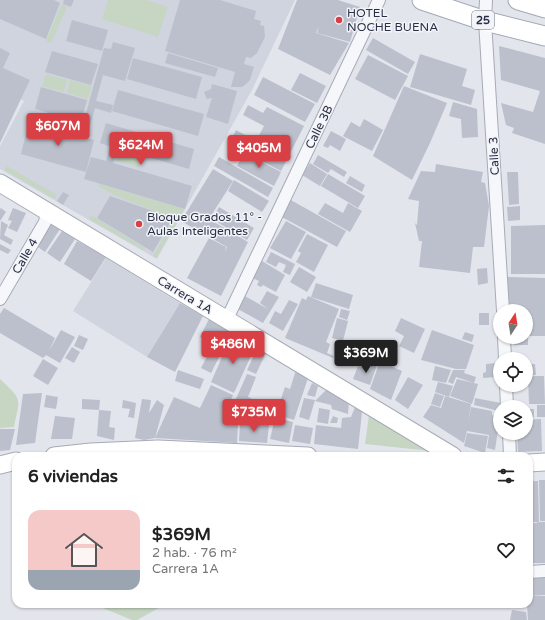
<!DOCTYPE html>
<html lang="es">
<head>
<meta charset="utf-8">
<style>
	body { margin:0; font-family:"Varela Round",sans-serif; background:#f6f6f6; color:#222; height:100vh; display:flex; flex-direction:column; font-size:15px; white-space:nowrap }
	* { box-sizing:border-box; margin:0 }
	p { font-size:13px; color:#767676 }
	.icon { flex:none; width:22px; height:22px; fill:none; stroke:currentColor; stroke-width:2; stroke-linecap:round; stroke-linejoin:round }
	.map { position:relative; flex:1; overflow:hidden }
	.drawer { position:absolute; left:12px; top:452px; width:521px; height:156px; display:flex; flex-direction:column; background:#fff; border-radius:12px; box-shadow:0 1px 3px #0004 }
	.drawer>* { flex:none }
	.needle { width:26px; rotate:12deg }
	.tools { position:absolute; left:493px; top:304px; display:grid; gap:8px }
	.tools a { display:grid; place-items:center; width:40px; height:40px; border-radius:50%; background:#fff; box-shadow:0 1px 3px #0004; font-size:20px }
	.price { position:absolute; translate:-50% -34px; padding:0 9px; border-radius:4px; background:#d84046; color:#fff; font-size:13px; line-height:26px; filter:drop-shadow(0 1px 2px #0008) }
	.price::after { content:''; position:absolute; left:50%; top:24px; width:12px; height:9px; margin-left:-6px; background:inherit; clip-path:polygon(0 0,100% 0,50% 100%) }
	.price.active { background:#222; color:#fff }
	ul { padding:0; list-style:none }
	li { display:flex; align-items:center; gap:12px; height:100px; padding:0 16px }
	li+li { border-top:1px solid #e0e0e0 }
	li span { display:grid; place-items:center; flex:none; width:112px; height:80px; border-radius:12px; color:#555 }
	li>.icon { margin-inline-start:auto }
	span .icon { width:48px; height:48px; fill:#fffc; stroke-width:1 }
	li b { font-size:17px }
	h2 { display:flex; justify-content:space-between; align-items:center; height:48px; padding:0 16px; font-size:17px }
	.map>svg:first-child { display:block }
	.built { fill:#d0d4de }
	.green { fill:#c6d6c3 }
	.building { fill:#bcc0cc }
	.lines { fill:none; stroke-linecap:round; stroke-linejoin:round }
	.street-casing { stroke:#a7abb7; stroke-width:14 }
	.secondary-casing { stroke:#a7abb7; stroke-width:19 }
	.primary-casing { stroke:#a1a8b8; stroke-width:21 }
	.street { stroke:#f6f7fa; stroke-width:12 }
	.secondary { stroke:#fff; stroke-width:17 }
	.primary { stroke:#fff; stroke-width:19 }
	.poi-dot { fill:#d84046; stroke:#f3f4f9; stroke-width:1.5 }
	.labels { text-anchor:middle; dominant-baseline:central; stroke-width:3; stroke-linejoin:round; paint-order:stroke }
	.shield { fill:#f3f4f9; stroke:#666b7b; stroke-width:1 }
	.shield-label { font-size:11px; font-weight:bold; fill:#293045 }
	.poi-label { font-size:12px; fill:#293045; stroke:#f3f4f9; text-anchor:start }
	.street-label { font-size:12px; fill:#293045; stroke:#f3f4f9 }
</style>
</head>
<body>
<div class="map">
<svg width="545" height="620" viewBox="0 0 545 620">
	<rect width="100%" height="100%" fill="#e3e5ec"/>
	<!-- built -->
	<path class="built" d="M0,0H295L252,90L157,259L0,169V146L24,101L0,88Z
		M106,258L180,303L147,357L73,311Z"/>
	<!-- green -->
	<path class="green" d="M108,0H146L168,7L158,37L102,19Z
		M62,4L67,7L51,43L46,41Z
		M46,74L67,80L64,92L42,86Z
		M70,80L92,86L88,99L67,93Z
		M117,151L141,157L139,167L115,160Z
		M7,166L57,195L55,199L4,170Z
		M99,184L184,209L178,220L116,196L98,186Z
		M91,215L145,248L143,250L89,219Z
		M174,219L178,221L156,258L153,256Z
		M0,379C23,401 20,397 14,427L0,428Z
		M369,415L431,451L365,444Z
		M98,604H166L137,620H132L98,606Z"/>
	<!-- building -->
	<path class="building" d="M0,0H54L60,3L46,39L0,19Z
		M64,0H74L71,7L63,4Z
		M180,0H220L256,11L254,19L261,21L260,25L264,26L265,37L257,53L251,58L246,57L244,64L254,67L250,80L245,85L242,87H231L235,72L165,51Z
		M297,0H338L360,7L350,42L317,33L319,26L316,33L349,43L330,75L278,49Z
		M72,20L108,30L102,51L66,41Z
		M373,38L415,62L408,74L366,50Z
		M113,42L135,48L125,81L103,75L96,101L113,105L111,113L95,108L87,137L80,135L104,48L111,49Z
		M499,46L545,58V144L512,133L514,128L506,125L501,103L533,112L540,91L501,80Z
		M0,48L10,53L3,68L30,80L0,143Z
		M52,51L98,64L91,85L45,72Z
		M168,53L218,68L215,77L165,63Z
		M420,54L467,69L462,86L475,90L471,105L410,87Z
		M368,55L408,76L395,100L355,79Z
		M133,58L202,77L196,99L127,79Z
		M300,73L326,86L317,103L291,90Z
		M263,77L315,104L305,122L254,95Z
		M212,84L237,91L228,124L206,117L212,98L207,99L204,92L211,89Z
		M404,86L447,103L430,143L412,180L373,156Z
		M41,87L87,100L81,122L35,109Z
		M118,90L204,114L198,136L112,111Z
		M453,102L477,109L478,137L462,138L461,119L449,116Z
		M248,105L263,113L267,107L304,126L281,171L229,144L236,130L256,141L264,126L243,115Z
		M364,119L383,130L372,151L343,136L351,122L360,127Z
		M29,122L94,140L86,172L21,154Z
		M106,123L194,149L189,169L117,148L113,163L192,186L185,209L84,179L91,157L106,161L110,147L115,148L100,143Z
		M331,131L346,139L340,151L330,145L328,148L323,146Z
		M244,153L281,172L274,186L237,166Z
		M318,155L347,172L344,177L331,169L328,173L313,164Z
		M219,157L273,188L268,197L214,166Z
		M310,163L327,174L320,186L302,175Z
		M436,164L483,172L481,182L485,183L489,206L484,247H473L470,273L419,267L422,241H419L415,223L417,225L419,201L408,199L421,171L435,172Z
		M213,169L233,181L209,219L248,242L221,296L187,278L209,238L226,247L225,252L227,247L181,221Z
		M507,172H518L519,204L509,205Z
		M328,174L365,196L358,208L321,186Z
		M350,176L365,185L362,192L346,183Z
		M234,180L269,201L262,212L228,191Z
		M63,192L69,195L63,205L57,201Z
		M110,196L173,218L153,252L97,218Z
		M289,199L346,231L337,247L280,216Z
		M325,203L343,213L348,203L362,211L350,232L318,214Z
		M520,206V220L508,221L507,207Z
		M219,207L254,228L247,240L212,219Z
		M1,208L6,212L0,221V209Z
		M13,208L26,213L17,232L8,228L12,221L8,220Z
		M1,221L8,225L4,235L13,240L11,245L0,239Z
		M286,221L306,232L291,259L270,248Z
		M50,223L60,229L45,252L35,245Z
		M545,225V274H511V226Z
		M62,231L75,239L60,262L47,253Z
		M307,234L328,245L314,272L296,262L301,253L298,251Z
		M77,241L106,257L91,281L64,264Z
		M0,244L11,250L8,254L0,250Z
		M271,252L295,264L290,275L283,272L286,265L279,262L276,267L266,262Z
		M262,261L285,275L276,292L263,285L261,287L257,285L259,281L252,278Z
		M299,267L316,277L307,292L290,282Z
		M487,268L488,283L478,285L477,269Z
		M507,277L545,278V336H528V345H514V337H526V311H506Z
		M316,283L353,295L349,309L311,297Z
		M267,291L279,297L263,323L236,308L243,295L268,309L260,303Z
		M308,296L339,309L326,342L330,344L327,353L334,356L333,358L285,338L302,298L306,300Z
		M289,300L298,304L283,331L269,323L275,311L281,314Z
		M180,303L203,316L175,372L147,357Z
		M4,308L55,338L49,351L61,330L75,337L60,363L46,355L43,358L0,333V314Z
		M341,309L350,311L347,320L339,317Z
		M479,313H489V325H479Z
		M337,318L348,321L343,341L332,338Z
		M401,318L425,329L414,353L399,346L404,336L395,331Z
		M209,319L233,330L211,373L201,368L214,343L200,337Z
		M432,330L474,345L466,369H456L421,360Z
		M465,332L474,335L472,342L462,339Z
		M79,335L88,339L83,350L74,346Z
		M231,337L255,347L234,393L211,382Z
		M362,343L376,348L372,357L360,350Z
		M72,347L80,352L74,363L65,358Z
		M257,349L266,353L256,374L247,370Z
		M362,355L372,359L369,367L359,364Z
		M527,358L528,364H535L536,375L526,376V359Z
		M43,359L58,368L48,385L33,376Z
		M373,360L378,362L370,385L353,379L358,366L370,370Z
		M380,361L402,371L391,400L370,389Z
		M496,363L497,377L483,378V373L486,372V364Z
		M435,366L451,370L446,383L432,380Z
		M178,370L204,379L200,389L175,381Z
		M296,370L308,378L294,420L276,414L285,387L290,389Z
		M453,370H465L464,373L476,377L474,383L456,377L453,384L448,382Z
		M247,374L256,377L248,397L272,408L265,425L231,410Z
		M528,376H544L545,404H529Z
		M408,377L423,385L408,409L395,400Z
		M457,379L478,384L472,404L450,396Z
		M438,382L453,386L449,397L435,392Z
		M312,383L318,386L315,397L307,395Z
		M211,385L233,395L226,411L238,423L237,443L155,438L144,440L135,438L142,399L151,400L149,413L157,400L164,405L155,438L174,397L200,408Z
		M328,388L349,401L348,414L332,409L331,405L315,401Z
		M42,393L35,443L16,445L23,394Z
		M435,393L444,396L440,407L431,404Z
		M46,395L58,397L56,409L44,407Z
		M445,396L471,404L468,423L471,407L492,411V415L500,417L495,450L487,448L489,435L467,431L464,443L423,417L431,405L441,408Z
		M304,398L315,400L309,420L299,417Z
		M475,398L501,403L499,411L474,405Z
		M82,399L100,400L99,410L82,409Z
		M123,400L136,403L134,418L128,417L130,409L122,408Z
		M358,400L362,412L358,449L314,444L316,425L341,428L342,418L351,417Z
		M537,405H545V417H537Z
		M319,408L330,410L328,424L317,422Z
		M526,409H534V417H526Z
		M99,410L111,411L109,427L115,428L114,440L97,436Z
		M55,416L75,418L72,439H51Z
		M333,416L338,418L337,423H330Z
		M275,418L293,422L289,443L270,439Z
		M541,419L542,451L518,452L517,433H526V420Z
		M240,423L269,425L267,443L239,441Z
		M295,425L313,428L310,444L292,441Z
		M0,429H15L10,450L0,451Z
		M467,433L488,436L485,453L464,446Z
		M539,480H545V521H540Z
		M529,481H538L539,522H529Z
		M540,522H545V563H529V524Z
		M545,576V595L529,596V577Z
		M529,596H545V620H528L527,604H529Z
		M512,610L526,612L527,620H510Z"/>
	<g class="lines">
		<!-- street casing -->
		<g class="street-casing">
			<path id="street" d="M486,0L485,21L503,311
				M0,299L45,222L47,211
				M227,319L379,0
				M504,337L505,359
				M506,385L507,407
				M509,433L510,456
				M529,572L545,571"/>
		</g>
		<!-- secondary casing -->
		<g class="secondary-casing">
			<path id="secondary" d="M0,183L453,456
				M54,456L91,452L158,449L308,456
				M529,463L545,462
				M0,465L16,461"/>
		</g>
		<!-- primary casing -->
		<g class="primary-casing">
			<path id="primary" d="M422,0L485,21L545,36
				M518,0L545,8"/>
		</g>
		<!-- street -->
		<use href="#street" class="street"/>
		<!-- secondary -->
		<use href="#secondary" class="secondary"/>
		<!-- primary -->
		<use href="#primary" class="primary"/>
	</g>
	<!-- markers -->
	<g class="poi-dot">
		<circle cx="339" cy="20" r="4"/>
		<circle cx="139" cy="224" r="4"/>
	</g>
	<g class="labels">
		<!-- shield labels -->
		<rect class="shield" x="472" y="11" width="22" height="18" rx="3"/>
		<g class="shield-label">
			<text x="483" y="20">25</text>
		</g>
		<!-- poi labels -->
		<g class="poi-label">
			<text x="347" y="13">HOTEL<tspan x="347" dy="14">NOCHE BUENA</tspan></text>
			<text x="147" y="217">Bloque Grados 11° -<tspan x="147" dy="14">Aulas Inteligentes</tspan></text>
		</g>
		<!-- street labels -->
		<g class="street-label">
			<text transform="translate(319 127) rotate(-64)">Calle 3B</text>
			<text transform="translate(494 156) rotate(-93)">Calle 3</text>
			<text transform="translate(25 256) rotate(-60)">Calle 4</text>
			<text transform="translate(185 295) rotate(31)">Carrera 1A</text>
		</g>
	</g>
</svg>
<div class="tools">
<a><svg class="needle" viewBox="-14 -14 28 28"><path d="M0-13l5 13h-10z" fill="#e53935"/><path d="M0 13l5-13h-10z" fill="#767676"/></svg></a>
<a><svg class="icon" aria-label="locate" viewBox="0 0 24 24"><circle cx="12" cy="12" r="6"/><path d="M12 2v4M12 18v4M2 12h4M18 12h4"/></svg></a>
<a><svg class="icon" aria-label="layers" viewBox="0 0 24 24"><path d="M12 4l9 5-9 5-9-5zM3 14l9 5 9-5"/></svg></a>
</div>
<b class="price" style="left:58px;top:147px">$607M</b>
<b class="price" style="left:141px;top:166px">$624M</b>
<b class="price" style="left:259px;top:169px">$405M</b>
<b class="price" style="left:233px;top:365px">$486M</b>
<b class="price active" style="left:366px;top:374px">$369M</b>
<b class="price" style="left:254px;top:433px">$735M</b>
<section class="drawer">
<h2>6 viviendas<svg class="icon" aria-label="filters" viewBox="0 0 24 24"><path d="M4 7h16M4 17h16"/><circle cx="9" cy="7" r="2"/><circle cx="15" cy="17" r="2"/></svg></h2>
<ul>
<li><span style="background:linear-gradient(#f6c9c9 75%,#9aa5b1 0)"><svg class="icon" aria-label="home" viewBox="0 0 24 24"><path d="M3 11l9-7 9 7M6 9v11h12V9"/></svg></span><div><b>$369M</b><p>2 hab. · 76 m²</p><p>Carrera 1A</p></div><svg class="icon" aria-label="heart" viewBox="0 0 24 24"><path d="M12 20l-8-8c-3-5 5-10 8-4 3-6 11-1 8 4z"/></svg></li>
</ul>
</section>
</div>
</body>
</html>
